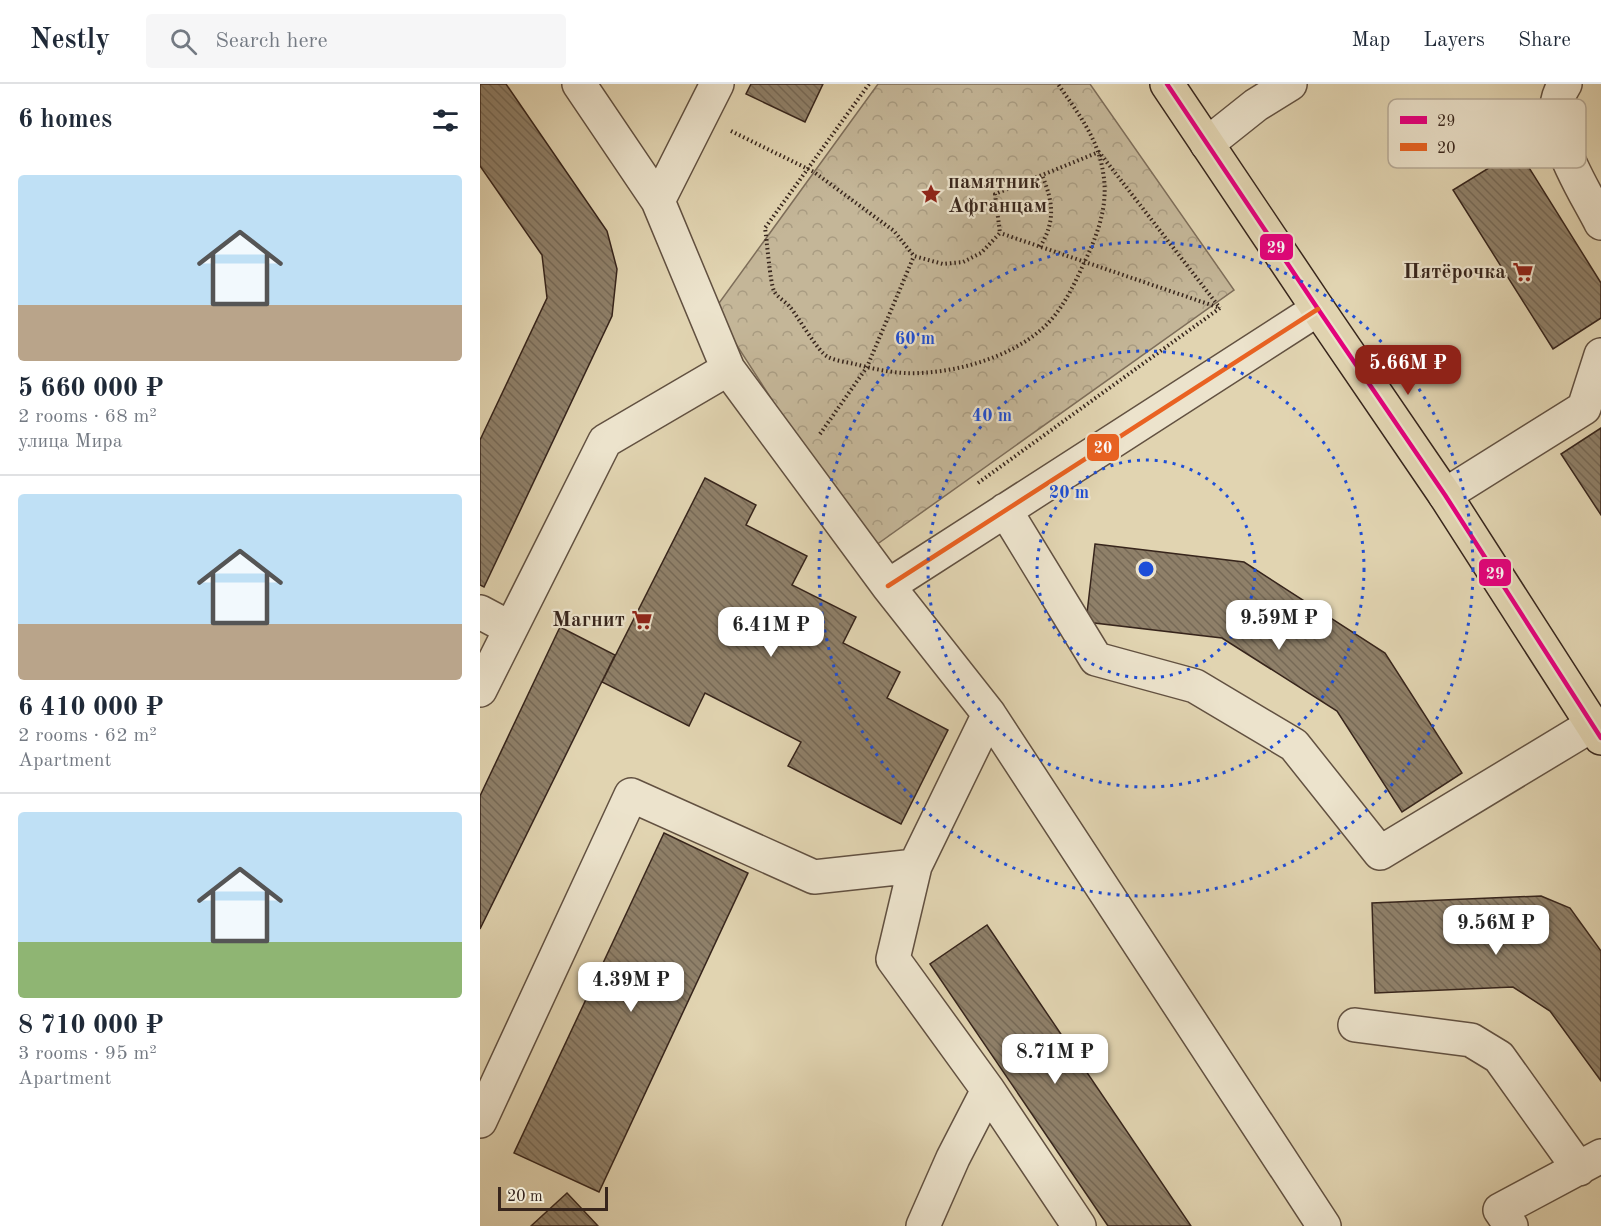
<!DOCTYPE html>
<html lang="en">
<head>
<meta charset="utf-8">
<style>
	body { margin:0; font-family:"Old Standard TT",serif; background:#f6f6f7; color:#1f2937; height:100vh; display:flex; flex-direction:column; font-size:22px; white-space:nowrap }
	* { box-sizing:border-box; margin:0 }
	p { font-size:20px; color:#747a83 }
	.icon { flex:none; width:33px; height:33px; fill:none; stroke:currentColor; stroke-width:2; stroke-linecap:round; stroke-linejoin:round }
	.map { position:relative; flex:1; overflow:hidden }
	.drawer { display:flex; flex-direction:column; background:#fff; width:480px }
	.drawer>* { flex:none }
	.scale { position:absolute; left:18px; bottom:15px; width:110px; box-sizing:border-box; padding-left:6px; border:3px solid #37251c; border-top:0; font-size:16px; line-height:21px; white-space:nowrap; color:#37251c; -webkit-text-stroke:4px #ece3cc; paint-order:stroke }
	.price { position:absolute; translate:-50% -51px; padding:0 14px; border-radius:12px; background:#fff; color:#222; font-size:20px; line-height:39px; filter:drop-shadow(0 2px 3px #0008) }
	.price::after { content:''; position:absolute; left:50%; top:36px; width:18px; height:14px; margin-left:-9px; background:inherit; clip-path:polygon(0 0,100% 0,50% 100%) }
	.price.on { background:#8f2418; color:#fff }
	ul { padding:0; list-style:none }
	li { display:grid; align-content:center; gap:12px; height:318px; padding:0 18px }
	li+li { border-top:2px solid #e0e1e3 }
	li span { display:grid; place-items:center; height:186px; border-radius:6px; color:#555 }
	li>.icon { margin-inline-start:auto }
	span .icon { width:108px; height:108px; fill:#fffc; stroke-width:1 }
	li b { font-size:26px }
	h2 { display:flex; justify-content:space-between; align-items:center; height:72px; padding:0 18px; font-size:26px }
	header { display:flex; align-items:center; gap:36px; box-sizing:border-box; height:84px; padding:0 30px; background:#fff; border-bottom:2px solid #e0e1e3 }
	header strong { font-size:28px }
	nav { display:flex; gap:33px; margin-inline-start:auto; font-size:21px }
	.search { width:420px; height:54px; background:#f6f6f7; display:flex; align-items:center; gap:15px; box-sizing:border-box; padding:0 21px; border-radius:6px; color:#747a83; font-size:22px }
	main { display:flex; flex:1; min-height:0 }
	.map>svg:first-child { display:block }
	.park { fill:url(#park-crowns); stroke:#7e6e5a; stroke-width:1.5 }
	.building { fill:url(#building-back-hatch); stroke:#37251c; stroke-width:1.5 }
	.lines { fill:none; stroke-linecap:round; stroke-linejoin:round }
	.minor-casing { stroke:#625141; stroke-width:36 }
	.major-casing { stroke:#37251c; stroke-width:36 }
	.path { stroke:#37251c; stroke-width:4; stroke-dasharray:1.5 3; stroke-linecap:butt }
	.minor { stroke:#ece3cc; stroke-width:33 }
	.major { stroke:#e1d4b1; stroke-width:33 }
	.bus-1-casing { stroke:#ece3cc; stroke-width:9 }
	.bus-2-casing { stroke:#ece3cc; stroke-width:9 }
	.bus-1 { stroke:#e5007d; stroke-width:4.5 }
	.bus-2 { stroke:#e96222; stroke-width:4.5 }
	.ring { fill:none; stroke:#1d4ed8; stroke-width:3; stroke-dasharray:3 6 }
	.labels { text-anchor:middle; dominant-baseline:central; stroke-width:4.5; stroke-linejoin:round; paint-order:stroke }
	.poi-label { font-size:21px; font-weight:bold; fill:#37251c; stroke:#ece3cc; text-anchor:end }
	.key { fill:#ece3cc; stroke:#b6aa97; stroke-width:1.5 }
	.key-label { font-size:16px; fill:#37251c }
	.centre { fill:#1d4ed8; stroke:#ece3cc; stroke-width:3 }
	.ring-label { font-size:18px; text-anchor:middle; font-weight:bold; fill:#1d4ed8; stroke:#ece3cc; stroke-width:4.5; stroke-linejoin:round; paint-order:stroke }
	.line-badge { stroke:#ece3cc; stroke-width:2 }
	.badge-label { font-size:16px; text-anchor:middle; font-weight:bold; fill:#fff }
</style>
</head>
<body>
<header>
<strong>Nestly</strong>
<div class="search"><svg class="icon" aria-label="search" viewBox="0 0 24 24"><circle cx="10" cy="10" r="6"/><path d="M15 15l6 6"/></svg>Search here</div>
<nav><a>Map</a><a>Layers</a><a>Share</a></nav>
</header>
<main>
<section class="drawer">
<h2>6 homes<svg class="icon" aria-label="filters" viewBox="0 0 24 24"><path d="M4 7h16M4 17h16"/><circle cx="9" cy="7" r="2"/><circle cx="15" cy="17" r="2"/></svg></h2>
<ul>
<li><span style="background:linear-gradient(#bfe0f5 70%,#b9a48a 0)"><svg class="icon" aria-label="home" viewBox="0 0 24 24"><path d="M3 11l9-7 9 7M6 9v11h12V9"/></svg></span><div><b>5 660 000 ₽</b><p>2 rooms · 68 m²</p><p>улица Мира</p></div></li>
<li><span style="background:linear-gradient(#bfe0f5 70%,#b9a48a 0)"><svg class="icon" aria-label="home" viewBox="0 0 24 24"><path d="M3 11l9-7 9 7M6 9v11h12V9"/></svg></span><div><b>6 410 000 ₽</b><p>2 rooms · 62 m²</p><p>Apartment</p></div></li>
<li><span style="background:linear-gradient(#bfe0f5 70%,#8fb573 0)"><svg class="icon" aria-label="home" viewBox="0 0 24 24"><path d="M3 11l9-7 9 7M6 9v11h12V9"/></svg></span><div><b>8 710 000 ₽</b><p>3 rooms · 95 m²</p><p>Apartment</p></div></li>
</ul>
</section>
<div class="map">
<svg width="1121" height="1142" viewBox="0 0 1121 1142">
	<defs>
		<pattern id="park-crowns" width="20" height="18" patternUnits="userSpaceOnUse" patternTransform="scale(1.5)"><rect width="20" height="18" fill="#c4b698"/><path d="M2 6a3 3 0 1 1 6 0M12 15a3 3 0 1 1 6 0" fill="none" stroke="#a99c82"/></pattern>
		<pattern id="building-back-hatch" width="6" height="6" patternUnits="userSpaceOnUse" patternTransform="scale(1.5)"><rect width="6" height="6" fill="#8f8069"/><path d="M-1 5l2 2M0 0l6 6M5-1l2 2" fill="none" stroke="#766956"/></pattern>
	</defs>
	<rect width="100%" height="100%" fill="#e1d4b1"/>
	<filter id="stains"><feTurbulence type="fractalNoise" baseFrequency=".00333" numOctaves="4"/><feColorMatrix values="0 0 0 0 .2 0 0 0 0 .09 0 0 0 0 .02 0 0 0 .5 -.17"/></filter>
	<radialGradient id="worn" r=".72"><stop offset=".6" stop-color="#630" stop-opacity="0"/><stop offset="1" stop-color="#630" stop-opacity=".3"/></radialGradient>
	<!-- park -->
	<path class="park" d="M398,0H610L754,206L389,466L234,226Z"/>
	<!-- building -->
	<path class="building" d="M0,0H26L127,147L137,185L132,232L4,503L0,501V356L67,214L62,171L0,82Z
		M271,0H343L325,38L266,10Z
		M1038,66L1121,199V234L1073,265L973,106Z
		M1121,344V431L1081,370Z
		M225,394L276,421L266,441L327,472L312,501L376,533L363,559L420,588L407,614L468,646L421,740L308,682L321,658L225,609L209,642L122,598Z
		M615,460L764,478L905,569L982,689L922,728L857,627L742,554L606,538Z
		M80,543L135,571L0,845V712Z
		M184,749L268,789L119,1108L34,1069Z
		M1061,812L1090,824L1121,867V997L1070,927L1033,903L895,909L892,819Z
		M507,841L711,1142H628L450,880Z
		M87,1109L118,1142H51Z"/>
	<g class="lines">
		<!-- minor casing -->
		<g class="minor-casing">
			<path id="minor" d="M99,0L178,117
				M237,0L178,117L248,285
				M1085,0C1058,39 1103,103 1121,139
				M727,60L776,21L810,0
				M965,411L1104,324L1121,271
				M525,426L616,575L715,602L814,661L900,769L1112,641
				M408,502L838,225
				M0,528L30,544
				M0,606L125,357L248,285L408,502L509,630L435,782L413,875L508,1006L599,1142
				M509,630L844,1142
				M875,941L991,956L1019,973L1099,1085
				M0,1037L151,711L334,793L435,782
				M443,1142L473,1074L508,1006
				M1031,1142L1020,1126L1121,1072"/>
		</g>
		<!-- major casing -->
		<g class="major-casing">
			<path id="major" d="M687,0L838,225L965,411L1121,654"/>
		</g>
		<!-- path -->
		<path class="path" d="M389,0L285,144C287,157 290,198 294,207C297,213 306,218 310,223C319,234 338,268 348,273C356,277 366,278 375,280C390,284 407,288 424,289C469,291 529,275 563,244C582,227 594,201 604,179C618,150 629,120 623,88C618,54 597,28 578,0
			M251,47L334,88L414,147L434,172L463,180L483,178L501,169L520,149L515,110L619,68L740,224
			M560,163C576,136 573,118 562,91
			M340,350L387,283L434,172
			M498,399L740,224L520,149"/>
		<!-- minor -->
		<use href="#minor" class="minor"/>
		<!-- major -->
		<use href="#major" class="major"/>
		<!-- bus-1 casing -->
		<g class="bus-1-casing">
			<path id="bus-1" d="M687,0L838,225L965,411L1121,654"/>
		</g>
		<!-- bus-2 casing -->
		<g class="bus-2-casing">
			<path id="bus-2" d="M408,502L838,225"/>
		</g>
		<!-- bus-1 -->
		<use href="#bus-1" class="bus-1"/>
		<!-- bus-2 -->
		<use href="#bus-2" class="bus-2"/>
	</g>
	<!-- distance rings -->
	<g class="ring">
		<circle cx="666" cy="485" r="109"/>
		<circle cx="666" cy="485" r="218"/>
		<circle cx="666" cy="485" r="327"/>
	</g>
	<!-- icons -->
	<defs>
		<g id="sight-bare" transform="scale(1.62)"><path d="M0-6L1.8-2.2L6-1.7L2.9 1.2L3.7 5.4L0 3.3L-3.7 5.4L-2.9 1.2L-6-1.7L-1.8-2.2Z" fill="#8f2418" stroke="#ece3cc" stroke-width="2.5" paint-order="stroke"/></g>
		<g id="supermarket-bare" transform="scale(1.62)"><path d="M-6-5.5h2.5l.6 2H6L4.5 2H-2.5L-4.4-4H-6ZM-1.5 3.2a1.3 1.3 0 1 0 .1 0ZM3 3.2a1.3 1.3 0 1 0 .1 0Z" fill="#8f2418" stroke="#ece3cc" stroke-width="2.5" paint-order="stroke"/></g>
	</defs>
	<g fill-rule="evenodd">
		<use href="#sight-bare" x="451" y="110"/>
		<use href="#supermarket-bare" x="1043" y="188"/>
		<use href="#supermarket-bare" x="162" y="536"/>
	</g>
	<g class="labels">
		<!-- poi labels -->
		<g class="poi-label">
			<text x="468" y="98" text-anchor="start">памятник<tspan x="468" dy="24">Афганцам</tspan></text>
			<text x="1026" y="188">Пятёрочка</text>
			<text x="145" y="536">Магнит</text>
		</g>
	</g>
	<!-- legend -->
	<rect x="908" y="15" width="198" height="69" rx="9" class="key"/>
	<rect x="920" y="32" width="27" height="8" fill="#e5007d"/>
	<rect x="920" y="59" width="27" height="8" fill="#e96222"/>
	<g class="key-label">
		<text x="957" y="42">29</text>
		<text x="957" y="69">20</text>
	</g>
	<circle cx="666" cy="485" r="9" class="centre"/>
	<g class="ring-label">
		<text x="435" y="260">60 m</text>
		<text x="512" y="337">40 m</text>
		<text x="589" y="414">20 m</text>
	</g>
	<g class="line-badge">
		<rect x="779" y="149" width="35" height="28" rx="6" fill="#e5007d"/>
		<rect x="606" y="349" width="34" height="29" rx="6" fill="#e96222"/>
		<rect x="998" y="474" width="34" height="29" rx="6" fill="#e5007d"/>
	</g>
	<g class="badge-label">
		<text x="796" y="169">29</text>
		<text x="623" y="369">20</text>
		<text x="1015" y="495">29</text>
	</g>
	<rect width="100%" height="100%" filter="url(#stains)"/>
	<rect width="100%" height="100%" fill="url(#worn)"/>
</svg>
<div class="scale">20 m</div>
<b class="price on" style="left:928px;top:312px">5.66M ₽</b>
<b class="price" style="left:799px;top:567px">9.59M ₽</b>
<b class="price" style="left:291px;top:574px">6.41M ₽</b>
<b class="price" style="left:1016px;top:872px">9.56M ₽</b>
<b class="price" style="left:151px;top:929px">4.39M ₽</b>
<b class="price" style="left:575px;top:1001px">8.71M ₽</b>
</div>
</main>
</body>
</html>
